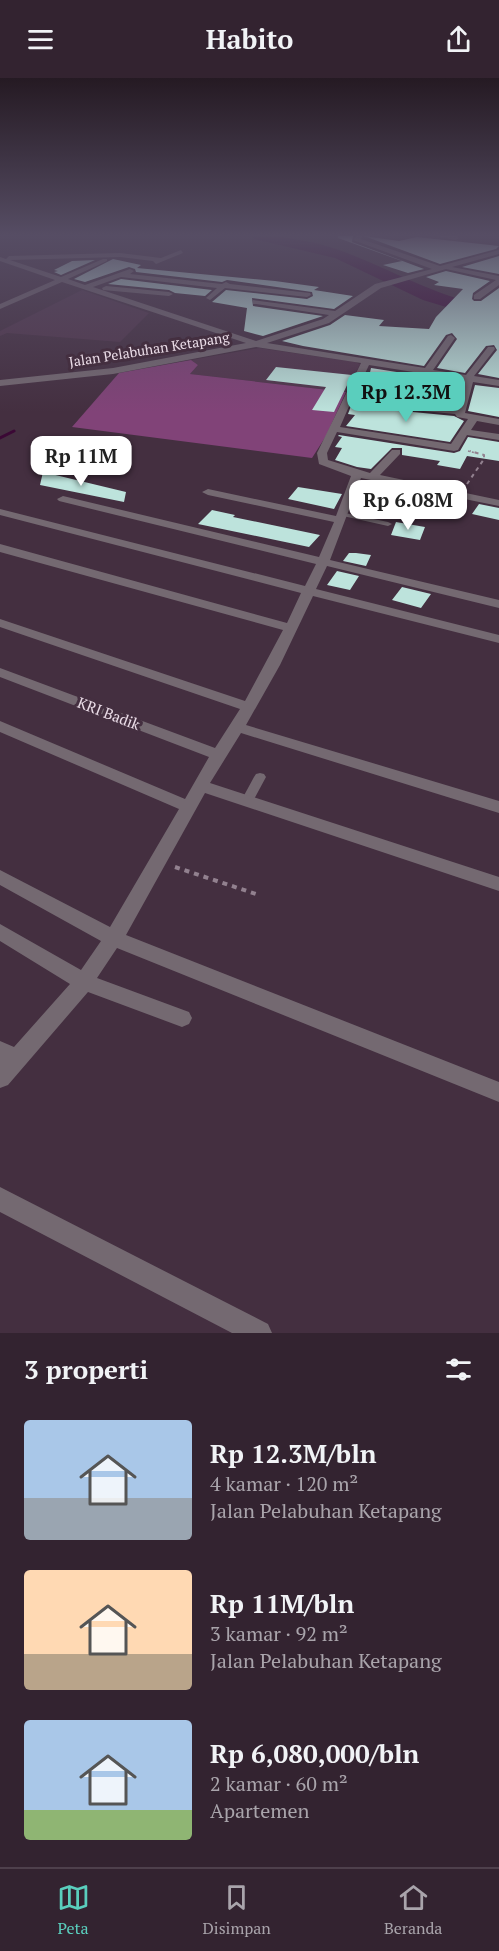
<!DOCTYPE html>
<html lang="id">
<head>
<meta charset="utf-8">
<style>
	body { margin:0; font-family:"PT Serif",serif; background:#3b2b38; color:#f1f3f6; height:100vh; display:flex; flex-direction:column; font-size:22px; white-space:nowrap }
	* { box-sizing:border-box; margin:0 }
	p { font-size:20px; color:#a9a4ab }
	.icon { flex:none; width:33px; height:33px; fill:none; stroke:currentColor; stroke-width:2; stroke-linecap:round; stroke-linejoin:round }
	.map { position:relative; height:1255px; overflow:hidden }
	.side { display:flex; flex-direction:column; background:#332330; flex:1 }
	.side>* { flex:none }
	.price { position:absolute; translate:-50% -51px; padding:0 14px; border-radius:12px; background:#fff; color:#222; font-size:20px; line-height:39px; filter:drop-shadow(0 2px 3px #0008) }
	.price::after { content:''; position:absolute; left:50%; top:36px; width:18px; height:14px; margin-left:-9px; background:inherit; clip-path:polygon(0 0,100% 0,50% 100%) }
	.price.on { background:#5acebd; color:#111 }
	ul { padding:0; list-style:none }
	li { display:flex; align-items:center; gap:18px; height:150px; padding:0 24px }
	li span { display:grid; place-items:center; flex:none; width:168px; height:120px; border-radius:6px; color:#555 }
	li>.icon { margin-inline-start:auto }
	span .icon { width:72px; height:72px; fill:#fffc; stroke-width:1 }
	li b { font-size:26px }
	h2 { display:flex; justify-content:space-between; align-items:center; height:72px; padding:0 24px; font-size:26px }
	header { display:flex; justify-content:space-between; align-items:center; height:78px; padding:0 24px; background:#332330; font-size:27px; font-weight:700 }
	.tabs { display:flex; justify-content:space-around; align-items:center; height:84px; border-top:2px solid #4e404c; background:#332330; font-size:16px; color:#a9a4ab }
	.tabs a { display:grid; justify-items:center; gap:3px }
	.tabs .on { color:#5acebd }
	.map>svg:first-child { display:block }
	.built { fill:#51364c }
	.green { fill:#814378 }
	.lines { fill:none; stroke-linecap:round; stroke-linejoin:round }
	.stream { stroke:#3b0835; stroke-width:3 }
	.river { fill:#3b0835; fill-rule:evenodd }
	.building { fill:#bde3dc }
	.path-far2 { stroke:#92818f; stroke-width:1.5; stroke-dasharray:2 2; stroke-linecap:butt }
	.path-far1 { stroke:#92818f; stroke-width:2; stroke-dasharray:4 4; stroke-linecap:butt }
	.path { stroke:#92818f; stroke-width:4; stroke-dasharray:5 5; stroke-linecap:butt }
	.service { fill:#746971; fill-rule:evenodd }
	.minor { fill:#746971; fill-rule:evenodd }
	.labels { text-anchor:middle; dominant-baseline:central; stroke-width:6; stroke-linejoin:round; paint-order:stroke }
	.far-street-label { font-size:14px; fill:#eadce7; stroke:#442f40 }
	.street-label { font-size:15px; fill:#eadce7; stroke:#442f40 }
</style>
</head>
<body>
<header><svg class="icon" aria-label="menu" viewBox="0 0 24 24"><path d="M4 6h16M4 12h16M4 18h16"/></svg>Habito<svg class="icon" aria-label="share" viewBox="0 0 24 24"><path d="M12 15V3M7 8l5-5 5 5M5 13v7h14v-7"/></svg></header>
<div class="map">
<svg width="499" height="1255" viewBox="0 0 499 1255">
	<rect width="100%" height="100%" fill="#442f40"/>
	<!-- built -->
	<path class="built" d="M82,212L149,235L120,264L7,255L0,258V253Z
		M259,270L355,284L360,286L346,314L190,296L198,287L191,282Z"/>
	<!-- green -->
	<path class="green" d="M191,282L198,287L190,296L346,314L326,358L312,380L72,349L119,295Z"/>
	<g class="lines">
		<!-- stream -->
		<path class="stream" d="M0,360L14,353"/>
		<!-- river -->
		<path class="river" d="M252,158C283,158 318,163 347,175C402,196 439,221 499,230V240L466,235L423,222L335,180L254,161Z"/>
	</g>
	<!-- building -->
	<path class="building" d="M338,158H353L352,164L424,191L408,195L383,187L402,183L338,160Z
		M364,158L399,163L417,159L499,168L496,171L440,186Z
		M499,178V196L462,189Z
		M113,181L141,187L137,190L275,203L319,209L314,212L353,218L334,231L252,220L253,228L323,238L263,258L244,253L247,230L212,224L226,212L307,221L313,218L312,214L227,202L222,204L136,194L135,191L129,189L85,204L74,201Z
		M95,182L61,197L54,194L58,193L54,192L72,183Z
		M446,193L490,203L473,215L472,221L474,223H481L499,210V300L478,296L497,272L494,267L486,268L465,295L437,290L457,261L452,255L446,257L424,288L303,268L282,263L330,247L345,237L384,242L379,248L429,251L436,239L463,211L434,207L439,204L426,199Z
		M121,201L212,212L205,218L175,215L169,212L108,206Z
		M276,289L352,297L334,334L312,332L326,309L266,302Z
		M371,290L461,304L455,329L356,319L366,299H369Z
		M475,307L499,310V339L468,333Z
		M351,328L454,338L464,343L450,364L346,348L355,337L348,336Z
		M339,357L454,375L460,373L468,359L499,364V383L467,378L460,391L437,387L440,383L402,377V370H392L371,391L357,389L335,382L342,370L335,369L342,359L338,358Z
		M43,394L126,414L124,424L40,407Z
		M298,409L342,416L334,431L288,421Z
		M479,426L499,430V442L472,436Z
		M212,432L235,437L233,439L320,457L309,469L198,446Z
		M396,444L425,449L420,462L391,457Z
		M349,475H356L371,477L366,488L343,483Z
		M337,493L359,498L350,512L327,507Z
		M402,509L431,516L421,530L392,522Z"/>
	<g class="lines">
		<!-- path-far2 -->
		<path class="path-far2" d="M468,373L476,375"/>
		<!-- path-far1 -->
		<path class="path-far1" d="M467,406L484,381V377L470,373"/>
		<!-- path -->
		<path class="path" d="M175,789L259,817"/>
		<!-- service -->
		<path class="service" d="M340,434L388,444L392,446L388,448L343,438H340Z
			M260,695L264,696L266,699L253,723L251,726H243L241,723L254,699L256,696Z"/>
		<!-- minor -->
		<path class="minor" d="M356,158H362L361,161L440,188L499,172V176L452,189L499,198V207L480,221H474V217L496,202L446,191L381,210L329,245L267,265L425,290L448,258L451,257L455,260L433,292L466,297L488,269H494L495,271L474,298L499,302V308L473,304L465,335L499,341V347L477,343L471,352L499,356V362L467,357L458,372L454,373L337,354L327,375L328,382L370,395L392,372H400V376L380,397L499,422V428L361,400L330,482L499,522V530L327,488L316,511L499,557V565L313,518L280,587L246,647L499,723V735L241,655L210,705L499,799V813L205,715L126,857L499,1004V1024L117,870L97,900L189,934L192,940L189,946L182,949L88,914L8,1007L0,1010V963L14,969L70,906L0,863V846L81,892L101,863L0,807V792L110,849L179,731L0,654V643L185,721L209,679L0,599V590L215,670L240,631L0,549V541L245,623L283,552L0,474V466L287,545L301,515L0,437V431L305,508L316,486L59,423L57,421L63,418L319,479L334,444L208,417L202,414L208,411L336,438L351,398L319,386L317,375L361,285L256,269L113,296L0,308V302L113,290L246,265L62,204L0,231V226L55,202L0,183V179L6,181L9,178L120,175L161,180L181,172L183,175L156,186L153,183L120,179L10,182L61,199L103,181H107V183L68,201L85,207L130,191L134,193L130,196L222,206L226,204L230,206L310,215L311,217L307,219L225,210L210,222L206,220L217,210L121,199L93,209L256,263L323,241L329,237L256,226H253V222L335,233L375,206L432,191L353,162ZM369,287L464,302L457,331L353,321ZM350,326L455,336L457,339L468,341L451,366L340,349Z
			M436,158H457L459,160L456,162Z
			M106,208L169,214L173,216L169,218L103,212L102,210Z
			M0,1109L268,1246L272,1255H232L0,1134Z"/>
	</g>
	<!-- sky -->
	<linearGradient id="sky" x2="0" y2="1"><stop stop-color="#251a23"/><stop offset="0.47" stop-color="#564d64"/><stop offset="1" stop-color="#564d64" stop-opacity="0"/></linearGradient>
	<rect width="499" height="334" fill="url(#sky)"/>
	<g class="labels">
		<!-- far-street labels -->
		<g class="far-street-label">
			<text transform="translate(149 271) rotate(-9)">Jalan Pelabuhan Ketapang</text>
		</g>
		<!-- street labels -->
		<g class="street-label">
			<text transform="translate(109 635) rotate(21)">KRI Badik</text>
		</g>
	</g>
</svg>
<b class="price on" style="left:406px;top:345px">Rp 12.3M</b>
<b class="price" style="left:81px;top:409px">Rp 11M</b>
<b class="price" style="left:408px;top:453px">Rp 6.08M</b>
</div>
<section class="side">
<h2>3 properti<svg class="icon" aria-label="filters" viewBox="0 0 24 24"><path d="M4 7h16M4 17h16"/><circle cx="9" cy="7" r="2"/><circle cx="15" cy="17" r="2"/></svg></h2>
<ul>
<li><span style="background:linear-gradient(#a9c7e8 65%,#9aa5b1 0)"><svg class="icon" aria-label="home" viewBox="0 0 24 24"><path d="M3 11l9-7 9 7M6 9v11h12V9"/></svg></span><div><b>Rp 12.3M/bln</b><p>4 kamar · 120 m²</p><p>Jalan Pelabuhan Ketapang</p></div></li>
<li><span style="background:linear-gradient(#ffd9b3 70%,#b9a48a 0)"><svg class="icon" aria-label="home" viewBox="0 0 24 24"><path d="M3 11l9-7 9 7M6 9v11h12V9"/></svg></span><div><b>Rp 11M/bln</b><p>3 kamar · 92 m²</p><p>Jalan Pelabuhan Ketapang</p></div></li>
<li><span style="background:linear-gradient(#a9c7e8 75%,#8fb573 0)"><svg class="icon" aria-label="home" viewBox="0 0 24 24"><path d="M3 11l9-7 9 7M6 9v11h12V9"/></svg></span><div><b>Rp 6,080,000/bln</b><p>2 kamar · 60 m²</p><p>Apartemen</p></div></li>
</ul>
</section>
<nav class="tabs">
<a class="on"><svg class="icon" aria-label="map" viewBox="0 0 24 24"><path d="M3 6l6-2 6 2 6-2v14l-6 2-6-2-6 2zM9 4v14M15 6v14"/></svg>Peta</a>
<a><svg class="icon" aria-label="saved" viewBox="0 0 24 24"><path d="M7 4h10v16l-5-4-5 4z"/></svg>Disimpan</a>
<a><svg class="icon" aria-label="home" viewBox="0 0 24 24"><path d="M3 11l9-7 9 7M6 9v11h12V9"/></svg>Beranda</a>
</nav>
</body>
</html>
